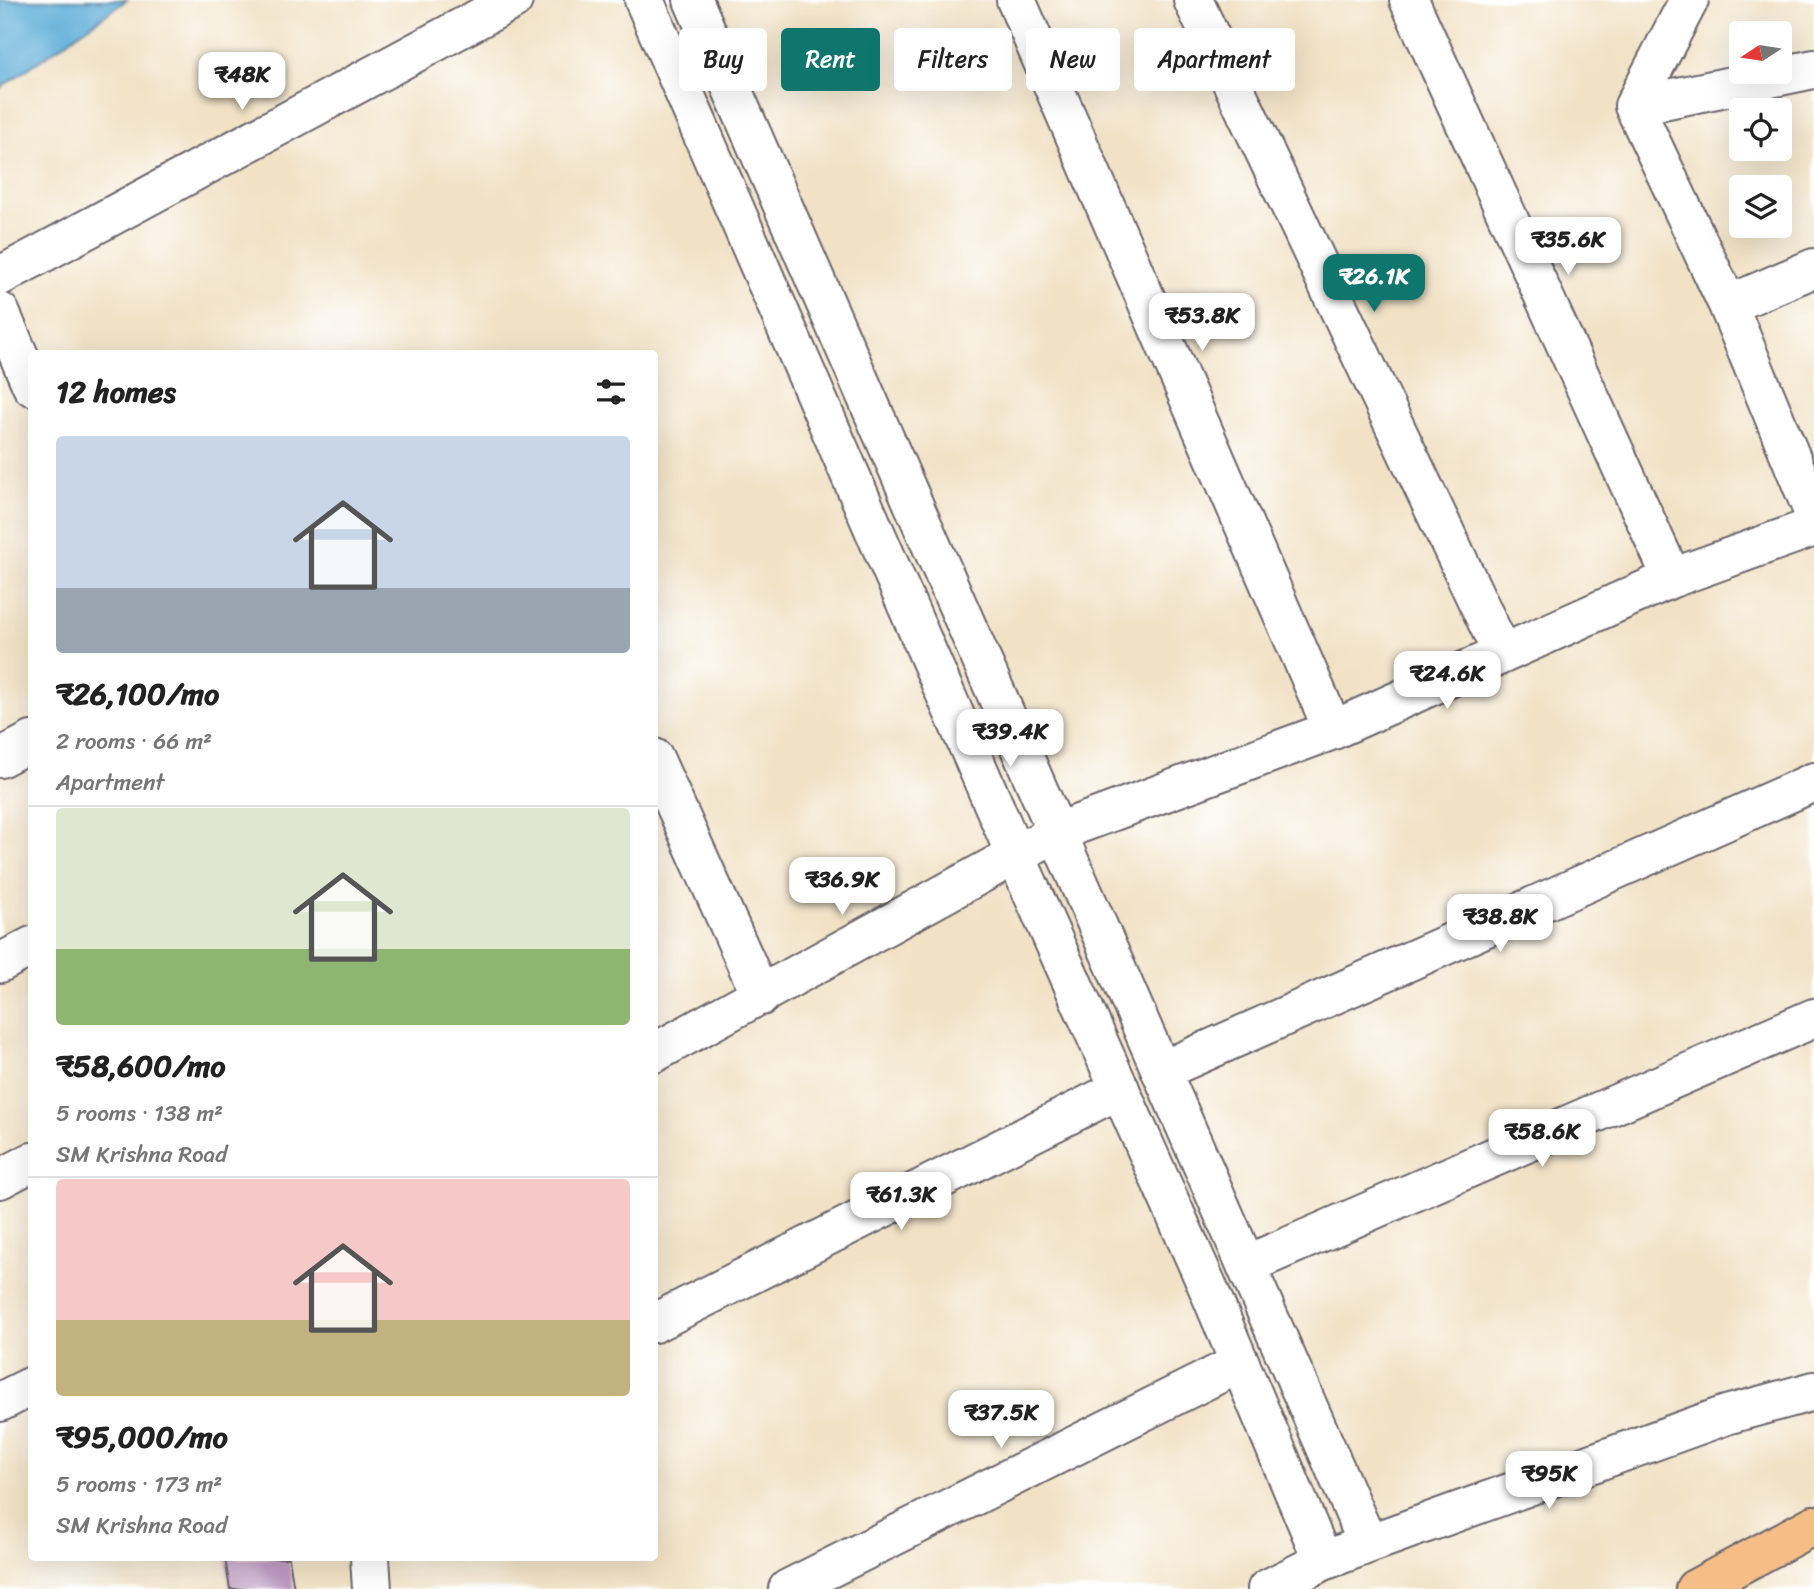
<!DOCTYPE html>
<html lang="en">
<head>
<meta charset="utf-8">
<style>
	body { margin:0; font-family:Sriracha,sans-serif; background:#f2f2f2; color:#222; height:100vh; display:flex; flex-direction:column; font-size:26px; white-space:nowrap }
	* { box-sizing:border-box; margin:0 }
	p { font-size:23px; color:#767676 }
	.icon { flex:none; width:38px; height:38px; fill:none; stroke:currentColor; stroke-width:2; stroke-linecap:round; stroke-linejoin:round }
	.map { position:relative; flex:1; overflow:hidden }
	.details { position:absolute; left:28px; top:350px; width:630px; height:1211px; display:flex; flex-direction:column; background:#fff; border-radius:7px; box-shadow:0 7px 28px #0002 }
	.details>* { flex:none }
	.hud { position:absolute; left:679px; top:28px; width:665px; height:63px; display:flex; gap:14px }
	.needle { width:46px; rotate:258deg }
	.tools { position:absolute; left:1729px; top:21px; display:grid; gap:14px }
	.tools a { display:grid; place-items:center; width:63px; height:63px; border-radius:7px; background:#fff; box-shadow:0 7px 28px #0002; font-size:35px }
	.price { position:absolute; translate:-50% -60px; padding:0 16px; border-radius:14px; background:#fff; color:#222; font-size:23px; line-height:46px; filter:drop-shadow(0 2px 4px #0008) }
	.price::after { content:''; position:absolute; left:50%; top:42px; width:21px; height:16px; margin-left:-10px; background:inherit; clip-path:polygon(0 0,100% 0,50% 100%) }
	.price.selected { background:#0f766e; color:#fff }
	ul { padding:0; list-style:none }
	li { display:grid; align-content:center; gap:14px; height:371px; padding:0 28px }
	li+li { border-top:2px solid #e0e0e0 }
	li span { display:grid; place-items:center; height:217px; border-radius:7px; color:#555 }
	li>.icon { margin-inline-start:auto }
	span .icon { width:126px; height:126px; fill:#fffc; stroke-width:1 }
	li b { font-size:30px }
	h2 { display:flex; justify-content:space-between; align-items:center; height:84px; padding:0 28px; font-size:30px }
	.pill { padding:0 24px; border-radius:7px; background:#fff; box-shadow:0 7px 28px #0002; font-size:24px; line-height:63px }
	.pill.selected { background:#0f766e; color:#fff }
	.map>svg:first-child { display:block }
	.water { fill:#5eaed8; stroke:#40688a; stroke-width:2 }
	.building { fill:#bd9ac2 }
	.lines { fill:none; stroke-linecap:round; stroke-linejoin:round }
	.minor-casing { stroke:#6a656c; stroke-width:42 }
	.tertiary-casing { stroke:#6a656c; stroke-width:42 }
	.trunk-casing { stroke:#6a656c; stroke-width:42 }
	.minor { stroke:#fff; stroke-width:38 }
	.tertiary { stroke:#fff; stroke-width:38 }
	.trunk { stroke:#f6be87; stroke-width:38 }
</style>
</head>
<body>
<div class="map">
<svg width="1814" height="1589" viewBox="0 0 1814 1589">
	<rect width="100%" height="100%" fill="#fff"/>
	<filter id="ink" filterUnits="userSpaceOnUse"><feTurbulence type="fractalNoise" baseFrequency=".0143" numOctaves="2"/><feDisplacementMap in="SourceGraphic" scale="14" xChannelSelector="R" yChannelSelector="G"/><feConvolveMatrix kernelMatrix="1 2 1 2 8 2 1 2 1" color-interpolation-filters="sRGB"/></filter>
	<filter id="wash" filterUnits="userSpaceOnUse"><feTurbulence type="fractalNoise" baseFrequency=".00686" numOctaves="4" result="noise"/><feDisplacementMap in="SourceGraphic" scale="28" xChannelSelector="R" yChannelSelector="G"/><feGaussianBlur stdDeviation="1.57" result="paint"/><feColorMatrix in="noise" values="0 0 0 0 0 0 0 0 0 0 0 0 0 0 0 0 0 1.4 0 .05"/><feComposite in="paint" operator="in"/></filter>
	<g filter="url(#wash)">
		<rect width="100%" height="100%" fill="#f1e2c6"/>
		<!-- water -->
		<path class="water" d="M0,0H127L0,88Z"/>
		<g id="blocks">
			<!-- building -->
			<path class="building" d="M225,1558H289L294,1589H230Z"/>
		</g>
	</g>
	<g filter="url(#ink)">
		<use href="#blocks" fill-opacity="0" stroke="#6a656c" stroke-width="2"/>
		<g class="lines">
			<!-- minor casing -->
			<g class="minor-casing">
				<path id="minor" d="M1016,0L1333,730
					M1193,0L1502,653
					M1409,0L1672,578
					M1634,106L1728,305L1814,514
					M1634,106L1814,69
					M1634,106L1689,0
					M0,276L513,0
					M1728,305L1814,268
					M0,312L32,386
					M0,758L32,741
					M654,758L761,996
					M0,963L32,946
					M654,1053L1057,832L1333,730L1672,578L1814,527
					M1161,1071L1814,782
					M0,1179L32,1162
					M1246,1265L1814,1018
					M654,1323L1120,1089
					M0,1402L32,1386
					M370,1558L372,1589
					M788,1589L1240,1363"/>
			</g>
			<!-- tertiary casing -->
			<g class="tertiary-casing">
				<path id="tertiary" d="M644,0L1015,854L1206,1283L1323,1561
					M693,0L1368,1544
					M1267,1589L1323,1561L1368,1544L1726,1415L1814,1391"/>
			</g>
			<!-- trunk casing -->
			<g class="trunk-casing">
				<path id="trunk" d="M1695,1589L1814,1525"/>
			</g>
			<!-- minor -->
			<use href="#minor" class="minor"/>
			<!-- tertiary -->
			<use href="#tertiary" class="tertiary"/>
			<!-- trunk -->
			<use href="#trunk" class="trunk"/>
		</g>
	</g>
</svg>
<div class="tools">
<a><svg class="needle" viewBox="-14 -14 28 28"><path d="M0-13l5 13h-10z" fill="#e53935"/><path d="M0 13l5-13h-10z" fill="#767676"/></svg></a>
<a><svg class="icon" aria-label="locate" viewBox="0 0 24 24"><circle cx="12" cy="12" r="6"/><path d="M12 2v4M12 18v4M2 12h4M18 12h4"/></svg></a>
<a><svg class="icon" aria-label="layers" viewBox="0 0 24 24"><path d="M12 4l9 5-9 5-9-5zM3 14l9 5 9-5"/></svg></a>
</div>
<b class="price" style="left:242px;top:112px">₹48K</b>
<b class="price" style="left:1568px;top:277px">₹35.6K</b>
<b class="price selected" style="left:1374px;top:314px">₹26.1K</b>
<b class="price" style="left:1202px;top:353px">₹53.8K</b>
<b class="price" style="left:1447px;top:711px">₹24.6K</b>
<b class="price" style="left:1010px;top:769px">₹39.4K</b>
<b class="price" style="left:842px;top:917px">₹36.9K</b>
<b class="price" style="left:1500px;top:954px">₹38.8K</b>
<b class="price" style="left:1542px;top:1169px">₹58.6K</b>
<b class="price" style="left:901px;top:1232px">₹61.3K</b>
<b class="price" style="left:1001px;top:1450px">₹37.5K</b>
<b class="price" style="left:1549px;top:1511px">₹95K</b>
<div class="hud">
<a class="pill">Buy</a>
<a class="pill selected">Rent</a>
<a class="pill">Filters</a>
<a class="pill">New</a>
<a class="pill">Apartment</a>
</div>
<section class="details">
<h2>12 homes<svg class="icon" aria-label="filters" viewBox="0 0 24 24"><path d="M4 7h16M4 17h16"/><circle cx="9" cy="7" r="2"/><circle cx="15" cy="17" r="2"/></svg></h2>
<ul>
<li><span style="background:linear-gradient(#c9d6e8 70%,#9aa5b1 0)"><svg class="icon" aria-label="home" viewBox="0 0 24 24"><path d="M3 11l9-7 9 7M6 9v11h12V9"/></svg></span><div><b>₹26,100/mo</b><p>2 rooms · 66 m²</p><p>Apartment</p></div></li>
<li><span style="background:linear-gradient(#dfe7d0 65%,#8fb573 0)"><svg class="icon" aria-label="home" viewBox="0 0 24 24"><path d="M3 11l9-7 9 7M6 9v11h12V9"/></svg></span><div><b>₹58,600/mo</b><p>5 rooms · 138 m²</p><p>SM Krishna Road</p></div></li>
<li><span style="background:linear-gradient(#f6c9c9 65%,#c2b280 0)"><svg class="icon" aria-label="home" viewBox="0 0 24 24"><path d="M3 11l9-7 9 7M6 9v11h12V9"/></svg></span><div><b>₹95,000/mo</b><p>5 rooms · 173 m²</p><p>SM Krishna Road</p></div></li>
</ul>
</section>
</div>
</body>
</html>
